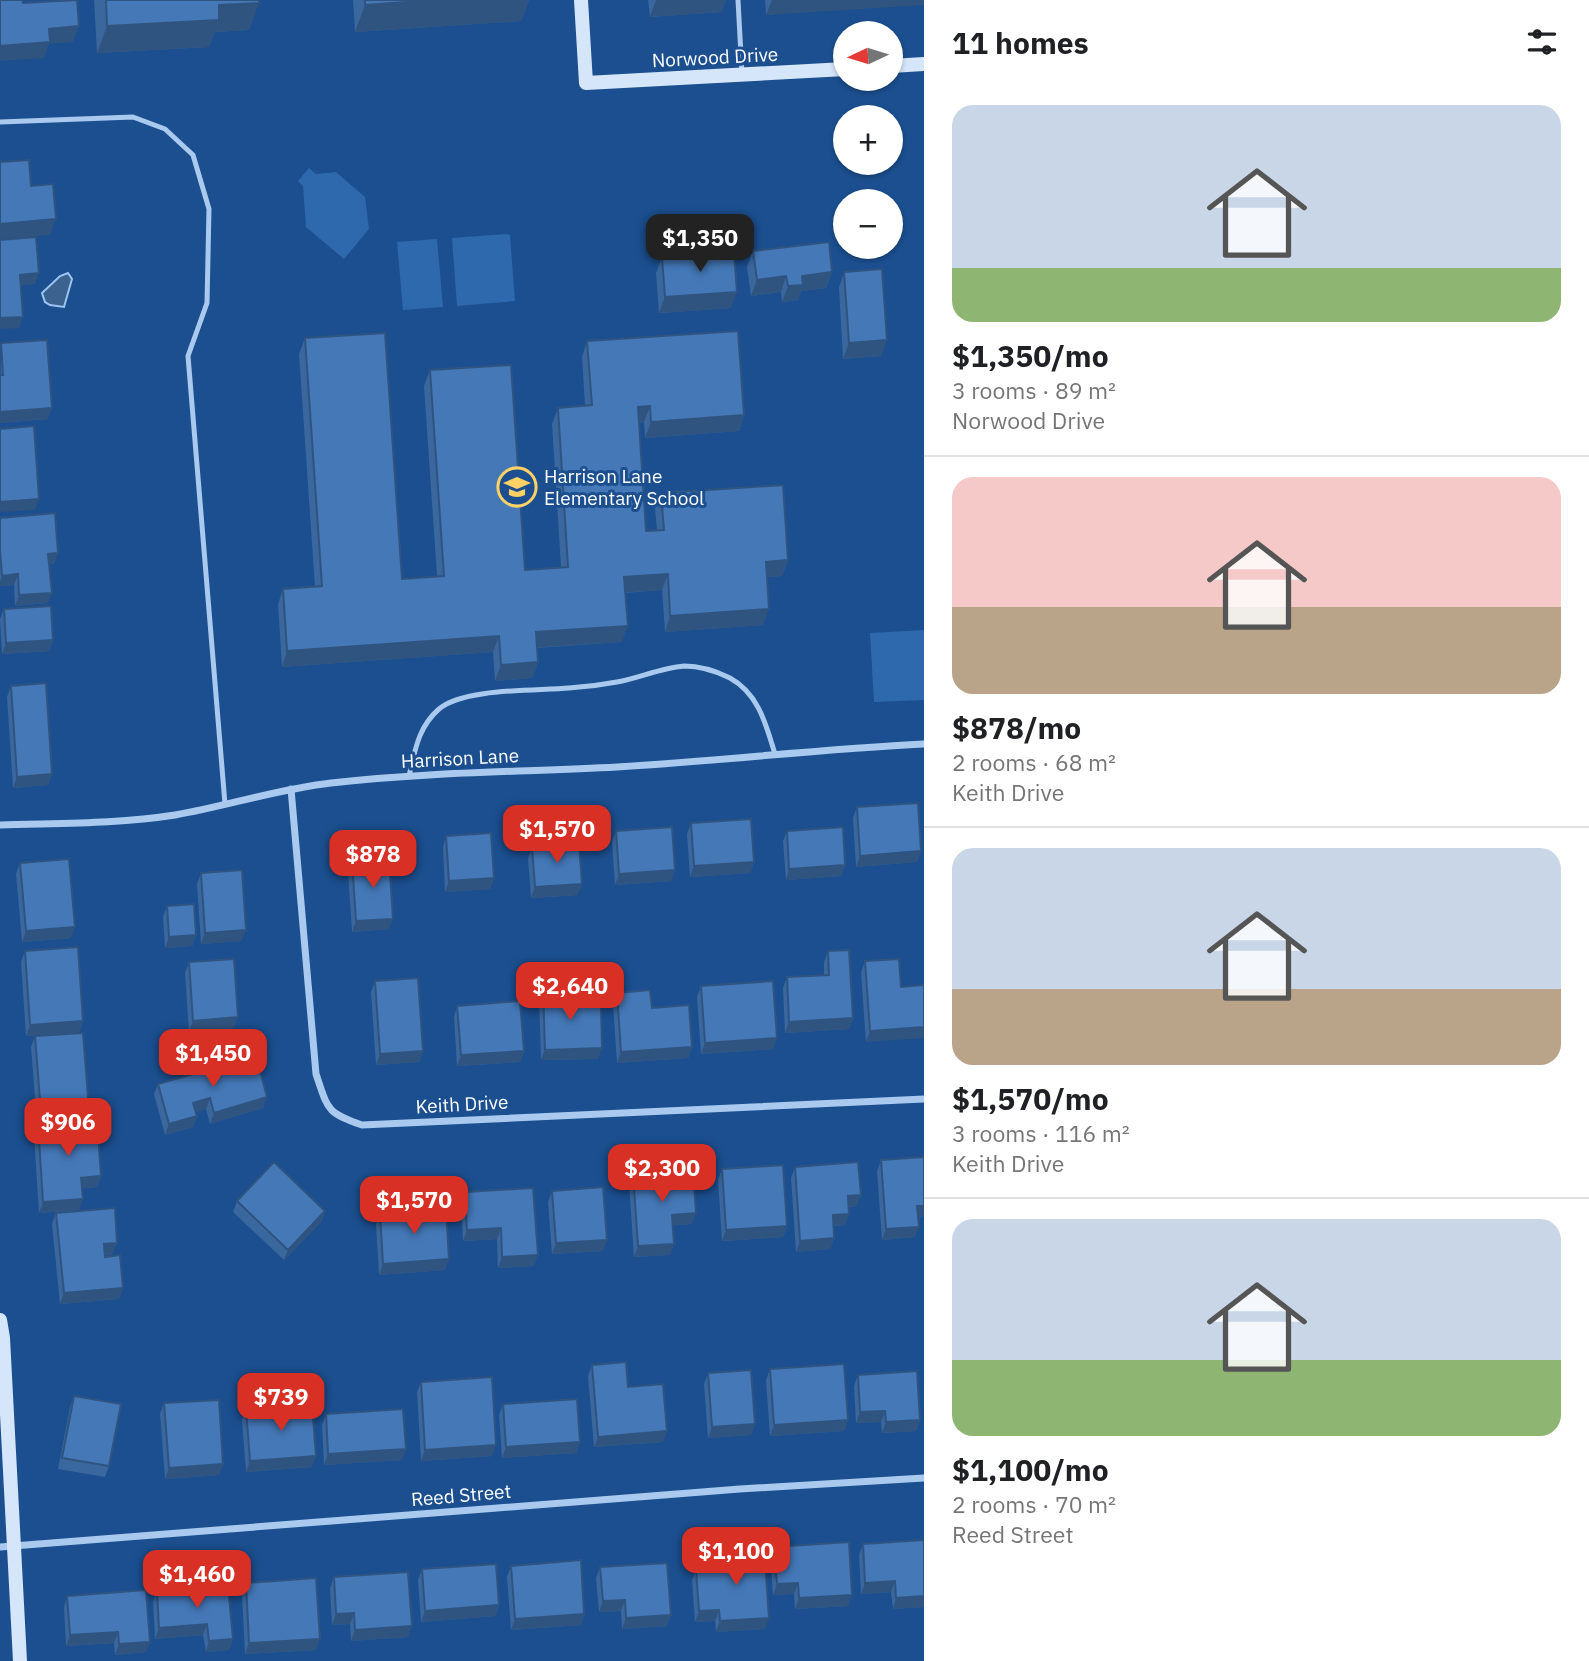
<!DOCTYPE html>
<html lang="en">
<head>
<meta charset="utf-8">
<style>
	body { margin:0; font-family:"IBM Plex Sans",sans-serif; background:#f2f2f2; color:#202124; height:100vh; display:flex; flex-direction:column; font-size:26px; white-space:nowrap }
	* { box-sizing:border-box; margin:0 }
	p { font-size:23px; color:#757577 }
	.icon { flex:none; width:38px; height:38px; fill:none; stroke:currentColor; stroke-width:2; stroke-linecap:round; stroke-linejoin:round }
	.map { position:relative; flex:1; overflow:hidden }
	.sheet { display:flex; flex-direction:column; background:#fff; width:665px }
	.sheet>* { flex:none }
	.needle { width:46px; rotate:266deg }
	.tools { position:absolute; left:833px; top:21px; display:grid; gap:14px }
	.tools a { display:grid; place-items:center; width:70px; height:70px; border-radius:50%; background:#fff; box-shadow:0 2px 5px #0004; font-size:35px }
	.price { position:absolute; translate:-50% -60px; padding:0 16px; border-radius:14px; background:#d93025; color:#fff; font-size:23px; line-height:46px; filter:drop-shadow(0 2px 4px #0008) }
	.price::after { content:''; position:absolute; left:50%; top:42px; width:21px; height:16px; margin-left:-10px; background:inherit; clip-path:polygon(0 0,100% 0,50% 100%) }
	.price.active { background:#222; color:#fff }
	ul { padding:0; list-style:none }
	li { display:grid; align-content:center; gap:14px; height:371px; padding:0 28px }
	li+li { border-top:2px solid #e0e0e0 }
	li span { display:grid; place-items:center; height:217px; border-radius:21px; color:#555 }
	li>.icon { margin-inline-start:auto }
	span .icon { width:126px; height:126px; fill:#fffc; stroke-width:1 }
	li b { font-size:30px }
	h2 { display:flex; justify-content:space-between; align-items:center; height:84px; padding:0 28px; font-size:30px }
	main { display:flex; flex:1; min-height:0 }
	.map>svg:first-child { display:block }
	.green { fill:#2e69ad }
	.water { fill:#3c6290; stroke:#9cc4f0; stroke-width:2 }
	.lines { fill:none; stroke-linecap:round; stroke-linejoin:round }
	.lane { stroke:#a9c9ee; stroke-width:5 }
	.street { stroke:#a9c9ee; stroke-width:7 }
	.secondary { stroke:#d6e6fa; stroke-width:14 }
	.wall { fill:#3a679d }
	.shaded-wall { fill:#305480 }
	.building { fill:#4478b7; stroke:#305480; stroke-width:2 }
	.labels { text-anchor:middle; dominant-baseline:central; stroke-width:6; stroke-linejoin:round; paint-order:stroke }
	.street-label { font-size:19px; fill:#fff; stroke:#1b4f8f }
	.poi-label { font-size:19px; fill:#fff; stroke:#1b4f8f; text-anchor:start }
</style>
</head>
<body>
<main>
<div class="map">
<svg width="924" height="1661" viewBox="0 0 924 1661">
	<rect width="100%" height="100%" fill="#1b4f8f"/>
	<!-- green -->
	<path class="green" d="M309,168L316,174L336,172L365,197L369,229L344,259L306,227L303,186L298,181Z
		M506,234L510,235L515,301L457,306L452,238Z
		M437,239L443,307L403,310L397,242Z
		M924,630V700L874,702L870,633Z"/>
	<!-- water -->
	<path class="water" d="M68,273L72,279L64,307L50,305L45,302L42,293L60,276Z"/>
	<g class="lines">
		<!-- lane -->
		<path class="lane" d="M738,0L742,74
			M0,122L133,117L165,129L193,155L209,209L207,303L188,356L225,804
			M409,776C415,751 418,727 439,709C463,688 536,691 569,688C585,687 601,685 617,682C639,678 661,668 684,666C700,666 716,671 730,678C759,694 766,725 775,754"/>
		<!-- street -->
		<path class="street" d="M291,789L316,1074C328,1109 326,1113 362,1125L924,1099
			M0,825C58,823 117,824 175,815C227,806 278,789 331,783C426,772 522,772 617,767C719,761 821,749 924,744
			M0,1547L740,1489L924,1478"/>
		<!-- secondary -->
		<path class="secondary" d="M581,0L586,83L845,69
			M891,66L924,64
			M0,1320L3,1338L20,1661"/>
	</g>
	<!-- wall -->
	<path class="wall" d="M94,0H259L249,30L215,32L209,47L97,53Z
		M353,0H529L521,21L355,32Z
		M648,0H726L721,12L650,17Z
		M765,0H924L766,15Z
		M753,251L832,272L826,288L801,291L798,300L782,302L781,292L751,296L747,267Z
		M662,257L731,308L659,313L656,273Z
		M844,272L881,356L843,359L839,288Z
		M305,338L402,579L437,576L424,386L430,370L525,570L561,567L552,424L558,408L585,406L582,357L587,341L744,415L739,431L645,438L644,422L639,423L646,531L657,530L655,509L661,493L788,560L782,576L767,577L763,625L665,632L662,590L625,593L622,642L537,648L538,662L532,678L495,681L493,652L282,667L278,604L283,589L315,587L299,354Z
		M1,343L48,419L0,423Z
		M0,518L54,564H49L48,603L15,606L14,585L0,586Z
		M4,609L53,640L49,651L2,654L0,619Z
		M11,686L52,774L48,785L13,788L7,697Z
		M857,807L921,851L917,862L856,867L853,818Z
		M691,823L754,862L750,873L690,877L687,834Z
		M616,831L671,881L615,885L612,842Z
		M787,831L845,865L841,876L786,880L783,841Z
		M446,836L494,878L490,889L445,892L443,847Z
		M532,847L578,895L531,898L528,858Z
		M352,861L389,929L352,932L348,872Z
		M20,863L71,938L22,942L16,874Z
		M201,873L242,941L201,944L197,884Z
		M167,906L196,935L192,946L165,948L163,917Z
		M25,951L83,1021L79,1032L26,1036L21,962Z
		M828,951L853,1018L849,1029L785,1033L783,988L787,977L824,975V962Z
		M865,961L901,987L866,1042L861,972Z
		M189,962L234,1028L189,1032L185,973Z
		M375,981L423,1051L419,1062L376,1065L371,992Z
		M701,986L773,1049L701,1054L697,997Z
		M543,987L598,1059L541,1060L539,998Z
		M617,993L652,1008L692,1047L688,1058L617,1063L613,1004Z
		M457,1006L524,1051L520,1062L457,1066L454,1017Z
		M35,1036L85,1121L101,1176L97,1187L82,1188L79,1210L39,1213L34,1135L38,1124H37L31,1047Z
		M158,1084L267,1097L263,1108L210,1124L206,1109L196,1112L197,1116L193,1127L165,1135L154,1094Z
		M924,1157V1216L918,1217L915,1237L882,1240L877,1171L881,1160Z
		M795,1167L857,1206L848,1207L845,1225L833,1226L834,1238L830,1249L796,1252L791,1178Z
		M722,1169L787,1226L783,1237L722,1241L718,1180Z
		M633,1173L692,1224L673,1225L674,1244L670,1255L634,1257L629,1184Z
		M533,1188L534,1266L498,1268L497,1239L463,1241L461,1203L465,1192Z
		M552,1191L603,1251L552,1254L548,1202Z
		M237,1201L325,1211L321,1222L284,1260L233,1212Z
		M56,1213L113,1254L105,1255V1257L123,1288L119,1299L60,1304L52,1224Z
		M380,1213L445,1270L379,1275L376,1224Z
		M592,1365L628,1387L667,1431L663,1442L594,1447L588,1376Z
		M770,1369L848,1420L844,1431L770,1436L766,1380Z
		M708,1373L755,1424L751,1435L708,1438L704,1384Z
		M858,1375L920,1420L916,1431L882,1433L881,1422L856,1423L854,1386Z
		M421,1382L492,1456L421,1461L417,1392Z
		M74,1396L109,1466L105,1477L58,1469L70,1407Z
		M164,1403L223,1464L219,1475L165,1479L160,1414Z
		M503,1404L580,1442L576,1453L502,1458L499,1415Z
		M246,1409L312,1467L246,1472L242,1420Z
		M326,1414L402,1460L324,1465L322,1425Z
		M924,1540V1607L893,1609L891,1592L861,1594L859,1555L863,1544Z
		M774,1547L848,1606L795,1609L794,1594L773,1595L770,1558Z
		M730,1549L765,1629L716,1632L715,1621L695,1622L692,1580L696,1569L727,1567L726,1560Z
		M511,1566L584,1614L581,1625L511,1630L507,1577Z
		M600,1567L667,1626L622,1629L621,1611L599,1612L596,1578Z
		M422,1569L499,1605L495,1616L421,1622L418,1580Z
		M334,1577L408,1637L351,1641L350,1624L332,1625L330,1588Z
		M246,1583L316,1650L245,1654L242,1594Z
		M157,1592L233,1639L229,1650L206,1652L203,1635L155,1639L153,1602Z
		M67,1596L150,1642L146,1652L115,1655L114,1643L66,1646L64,1607Z"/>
	<!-- shaded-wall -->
	<path class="shaded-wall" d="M433,0H529L521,21L355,32L365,5Z
		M656,0H726L721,12L650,17Z
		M772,0H924V5L766,15Z
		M259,3L249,30L215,32L209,47L97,53L107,26L219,5Z
		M79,26L73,42L49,44L44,58L0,61V46L49,29Z
		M56,219L50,235L0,239V224Z
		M832,272L826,288L801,291L798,300L782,302L788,286L802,276Z
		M39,273L35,284L16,286L20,275Z
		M786,276L781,292L751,296L757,280Z
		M737,292L731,308L659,313L665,297Z
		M23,317L19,328L0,329V318Z
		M887,340L881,356L843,359L849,343Z
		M650,406L644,422L632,423L638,407Z
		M52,408L48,419L0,423V412Z
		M744,415L739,431L645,438L651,422Z
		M39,499L35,510L0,512V502Z
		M58,553L54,564L44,565L48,554Z
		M788,560L782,576L760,578L766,562Z
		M18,574L14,585L0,586V582L2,576Z
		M668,574L662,590L618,593L624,577Z
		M52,593L48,603L15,606L19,595Z
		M769,609L763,625L665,632L670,616Z
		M628,626L622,642L530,648L536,632Z
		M499,636L493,652L282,667L287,651Z
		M53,640L49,651L2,654L6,643Z
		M538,662L532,678L495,681L501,665Z
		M52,774L48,785L13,788L17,777Z
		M921,851L917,862L856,867L860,856Z
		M754,862L750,873L690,877L694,866Z
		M845,865L841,876L786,880L789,869Z
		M675,870L671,881L615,885L619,874Z
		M494,878L490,889L445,892L449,881Z
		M582,884L578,895L531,898L535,887Z
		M393,919L389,929L352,932L356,921Z
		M75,927L71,938L22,942L26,931Z
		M246,930L242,941L201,944L205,933Z
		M196,935L192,946L165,948L169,937Z
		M238,1017L234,1028L189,1032L193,1021Z
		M853,1018L849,1029L785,1033L789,1022Z
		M83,1021L79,1032L26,1036L30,1025Z
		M924,1027V1038L866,1042L870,1031Z
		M777,1038L773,1049L701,1054L705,1043Z
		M692,1047L688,1058L617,1063L621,1052Z
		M602,1048L598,1059L541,1060L545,1050Z
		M423,1051L419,1062L376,1065L380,1054Z
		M524,1051L520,1062L457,1066L461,1055Z
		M267,1097L263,1108L210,1124L214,1113Z
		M210,1098L206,1109L189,1114L193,1103Z
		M89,1110L85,1121L37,1124L41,1113Z
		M197,1116L193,1127L165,1135L169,1124Z
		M101,1176L97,1187L77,1189L81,1178Z
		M861,1195L857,1206L844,1207L848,1196Z
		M83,1199L79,1210L39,1213L43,1202Z
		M917,1206H924V1216L913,1217Z
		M325,1211L321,1222L284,1260L288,1250Z
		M696,1213L692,1224L668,1226L672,1215Z
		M849,1214L845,1225L829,1226L833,1215Z
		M787,1226L783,1237L722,1241L726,1230Z
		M919,1227L915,1237L882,1240L886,1229Z
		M501,1228L497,1239L463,1241L467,1230Z
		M834,1238L830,1249L796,1252L800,1241Z
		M607,1240L603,1251L552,1254L556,1243Z
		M117,1243L113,1254L100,1255L104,1244Z
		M674,1244L670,1255L634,1257L638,1246Z
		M538,1255L534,1266L498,1268L502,1257Z
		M449,1259L445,1270L379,1275L383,1264Z
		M123,1288L119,1299L60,1304L64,1293Z
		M885,1411L881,1422L856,1423L860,1412Z
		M848,1420L844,1431L770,1436L774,1425Z
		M920,1420L916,1431L882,1433L886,1422Z
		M755,1424L751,1435L708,1438L712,1427Z
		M667,1431L663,1442L594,1447L598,1437Z
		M580,1442L576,1453L502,1458L506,1447Z
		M496,1445L492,1456L421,1461L425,1450Z
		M406,1449L402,1460L324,1465L328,1454Z
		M316,1456L312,1467L246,1472L250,1461Z
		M223,1464L219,1475L165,1479L169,1468Z
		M895,1581L891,1592L861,1594L865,1583Z
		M798,1583L794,1594L773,1595L777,1584Z
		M852,1595L848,1606L795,1609L799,1598Z
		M924,1596V1607L893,1609L896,1598Z
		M625,1600L621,1611L599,1612L603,1601Z
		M499,1605L495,1616L421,1622L425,1611Z
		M719,1610L715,1621L695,1622L699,1611Z
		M354,1613L350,1624L332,1625L336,1614Z
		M584,1614L581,1625L511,1630L515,1619Z
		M671,1615L667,1626L622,1629L626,1618Z
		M769,1618L765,1629L716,1632L720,1621Z
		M207,1624L203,1635L155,1639L159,1628Z
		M412,1626L408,1637L351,1641L355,1630Z
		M118,1632L114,1643L66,1646L70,1635Z
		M233,1639L229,1650L206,1652L209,1641Z
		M320,1639L316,1650L245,1654L249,1643Z
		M150,1642L146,1652L115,1655L119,1644Z"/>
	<!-- building -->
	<path class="building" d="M0,0H22L23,3L77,0L79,26L49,29L50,42L0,46Z
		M106,0H259V3L219,5V20L107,26Z
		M365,0H433L365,5Z
		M29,160L31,186L53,184L56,219L0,224V162Z
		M36,237L39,273L20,275L23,317L0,318V240Z
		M829,242L832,272L802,276L803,285L788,286L786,276L757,280L753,251Z
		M734,252L737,292L665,297L662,257Z
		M882,269L887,340L849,343L844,272Z
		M738,331L744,415L651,422L650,406L638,407L646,531L664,530L661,493L783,485L788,560L766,562L769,609L670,616L668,574L624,577L628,626L536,632L538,662L501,665L499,636L287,651L283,589L322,586L305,338L385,333L402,579L444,576L430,370L511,365L525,570L568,567L558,408L592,405L587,341Z
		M47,340L52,408L0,412V375H3L1,343Z
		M34,426L39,499L0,502V429Z
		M55,513L58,553L48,554L52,593L19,595L18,574L2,576L0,550V518Z
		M51,606L53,640L6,643L4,609Z
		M46,683L52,774L17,777L11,686Z
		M918,803L921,851L860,856L857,807Z
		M751,819L754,862L694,866L691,823Z
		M672,827L675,870L619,874L616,831Z
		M843,827L845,865L789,869L787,831Z
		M491,833L494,878L449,881L446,836Z
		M579,843L582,884L535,887L532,847Z
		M389,858L393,919L356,921L352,861Z
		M69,859L75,927L26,931L20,863Z
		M242,870L246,930L205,933L201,873Z
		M194,904L196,935L169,937L167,906Z
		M78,947L83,1021L30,1025L25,951Z
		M849,950L853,1018L789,1022L787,977L829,975L828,951Z
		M234,959L238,1017L193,1021L189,962Z
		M899,959L901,987L924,985V1027L870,1031L865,961Z
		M418,978L423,1051L380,1054L375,981Z
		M773,981L777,1038L705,1043L701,986Z
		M543,987H569L570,1007L601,1006L602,1048L545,1050Z
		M650,990L652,1008L689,1005L692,1047L621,1052L617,993Z
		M520,1001L524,1051L461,1055L457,1006Z
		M83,1033L89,1110L41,1113L35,1036Z
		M256,1056L267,1097L214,1113L210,1098L193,1103L197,1116L169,1124L158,1084Z
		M97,1120L101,1176L81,1178L83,1199L43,1202L38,1124Z
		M924,1157V1206H917L919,1227L886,1229L881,1160Z
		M274,1162L325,1211L288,1250L237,1201Z
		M858,1162L861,1195L848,1196L849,1214L833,1215L834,1238L800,1241L795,1167Z
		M783,1165L787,1226L726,1230L722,1169Z
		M693,1169L696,1213L672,1215L674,1244L638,1246L633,1173Z
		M603,1187L607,1240L556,1243L552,1191Z
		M533,1188L538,1255L502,1257L501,1228L467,1230L465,1192Z
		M115,1208L117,1243L104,1244L105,1257L120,1255L123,1288L64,1293L56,1213Z
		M446,1209L449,1259L383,1264L380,1213Z
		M626,1362L628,1387L663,1384L667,1431L598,1437L592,1365Z
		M844,1364L848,1420L774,1425L770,1369Z
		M751,1370L755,1424L712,1427L708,1373Z
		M917,1371L920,1420L886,1422L885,1411L860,1412L858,1375Z
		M492,1377L496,1445L425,1450L421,1382Z
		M74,1396L121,1404L109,1466L62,1458Z
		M577,1399L580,1442L506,1447L503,1404Z
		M219,1400L223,1464L169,1468L164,1403Z
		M312,1405L316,1456L250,1461L246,1409Z
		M403,1409L406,1449L328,1454L326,1414Z
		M924,1540V1596L896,1598L895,1581L865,1583L863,1544Z
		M849,1542L852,1595L799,1598L798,1583L777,1584L774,1547Z
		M764,1547L769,1618L720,1621L719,1610L699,1611L696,1569L731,1567L730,1549Z
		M581,1560L584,1614L515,1619L511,1566Z
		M667,1563L671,1615L626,1618L625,1600L603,1601L600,1567Z
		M496,1564L499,1605L425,1611L422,1569Z
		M408,1572L412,1626L355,1630L354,1613L336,1614L334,1577Z
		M316,1578L320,1639L249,1643L246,1583Z
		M228,1586L233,1639L209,1641L207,1624L159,1628L157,1592Z
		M146,1590L150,1642L119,1644L118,1632L70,1635L67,1596Z"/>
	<!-- icons -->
	<defs>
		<g id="school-ring" transform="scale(2.0125)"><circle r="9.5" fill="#1b4f8f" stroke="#ffd166" stroke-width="1.5"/><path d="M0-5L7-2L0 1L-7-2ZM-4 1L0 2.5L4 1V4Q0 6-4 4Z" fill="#ffd166"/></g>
	</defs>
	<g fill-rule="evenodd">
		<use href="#school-ring" x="517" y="487"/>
	</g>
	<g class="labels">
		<!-- street labels -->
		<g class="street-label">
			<text transform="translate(715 57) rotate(-3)">Norwood Drive</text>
			<text transform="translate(460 758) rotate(-3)">Harrison Lane</text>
			<text transform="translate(462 1104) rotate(-3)">Keith Drive</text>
			<text transform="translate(461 1495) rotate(-5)">Reed Street</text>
		</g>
		<!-- poi labels -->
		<g class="poi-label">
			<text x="544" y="476">Harrison Lane<tspan x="544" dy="22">Elementary School</tspan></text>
		</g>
	</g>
</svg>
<div class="tools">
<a><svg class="needle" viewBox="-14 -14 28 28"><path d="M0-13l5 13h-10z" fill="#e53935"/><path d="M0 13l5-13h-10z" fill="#757577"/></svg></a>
<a>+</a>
<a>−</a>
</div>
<b class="price active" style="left:700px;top:274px">$1,350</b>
<b class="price" style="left:557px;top:865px">$1,570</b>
<b class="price" style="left:373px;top:890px">$878</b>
<b class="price" style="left:570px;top:1022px">$2,640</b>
<b class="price" style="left:213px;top:1089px">$1,450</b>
<b class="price" style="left:68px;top:1158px">$906</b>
<b class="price" style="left:662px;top:1204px">$2,300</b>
<b class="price" style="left:414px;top:1236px">$1,570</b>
<b class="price" style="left:281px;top:1433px">$739</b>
<b class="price" style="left:736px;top:1587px">$1,100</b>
<b class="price" style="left:197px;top:1610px">$1,460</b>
</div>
<section class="sheet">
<h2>11 homes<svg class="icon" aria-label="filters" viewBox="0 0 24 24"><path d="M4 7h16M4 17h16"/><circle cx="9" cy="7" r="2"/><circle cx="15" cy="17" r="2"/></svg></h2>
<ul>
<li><span style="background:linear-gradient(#c9d6e8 75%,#8fb573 0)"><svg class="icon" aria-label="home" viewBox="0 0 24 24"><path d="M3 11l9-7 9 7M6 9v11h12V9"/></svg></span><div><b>$1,350/mo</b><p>3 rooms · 89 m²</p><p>Norwood Drive</p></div></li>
<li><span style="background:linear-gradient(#f6c9c9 60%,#b9a48a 0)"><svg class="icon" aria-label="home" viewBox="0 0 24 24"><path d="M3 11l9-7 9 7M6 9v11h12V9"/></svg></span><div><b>$878/mo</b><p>2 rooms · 68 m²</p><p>Keith Drive</p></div></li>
<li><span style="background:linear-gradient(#c9d6e8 65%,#b9a48a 0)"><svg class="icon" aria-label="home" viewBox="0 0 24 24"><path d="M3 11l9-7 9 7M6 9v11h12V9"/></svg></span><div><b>$1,570/mo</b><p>3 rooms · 116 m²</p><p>Keith Drive</p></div></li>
<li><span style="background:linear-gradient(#c9d6e8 65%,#8fb573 0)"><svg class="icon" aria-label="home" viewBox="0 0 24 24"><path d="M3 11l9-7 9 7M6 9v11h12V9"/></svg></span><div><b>$1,100/mo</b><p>2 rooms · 70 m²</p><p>Reed Street</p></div></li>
</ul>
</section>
</main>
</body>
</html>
